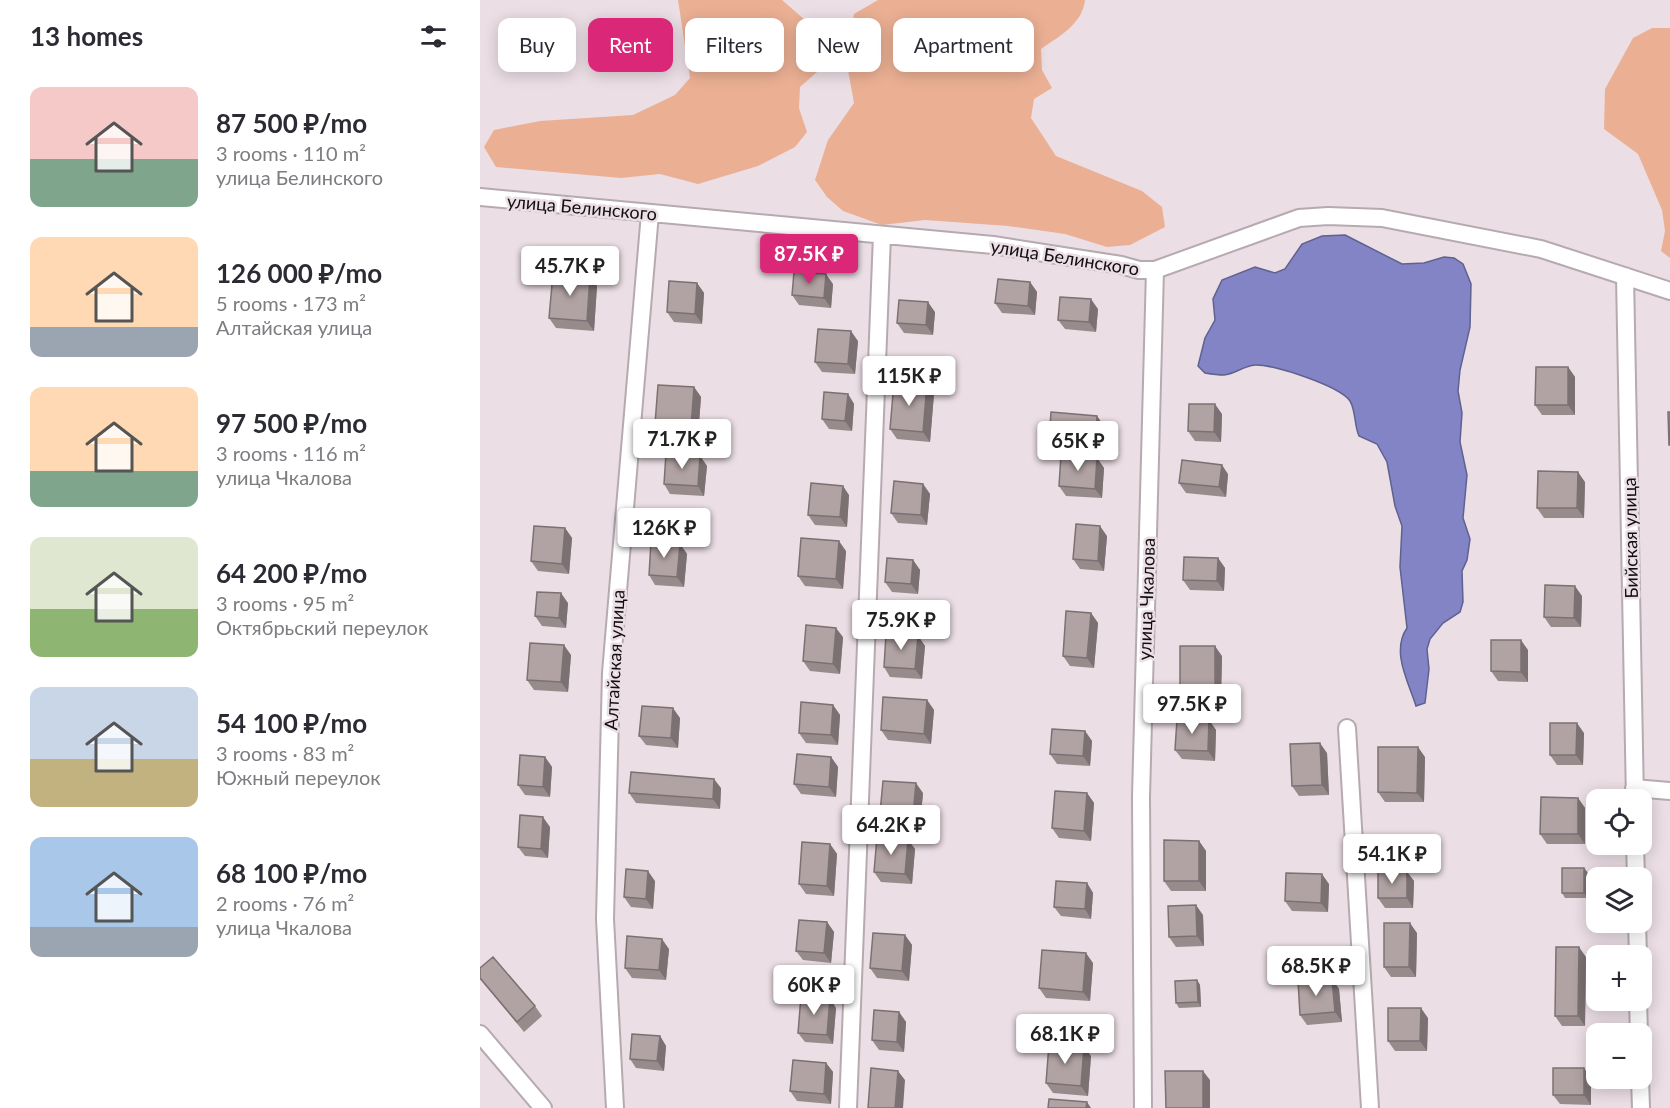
<!DOCTYPE html>
<html lang="en">
<head>
<meta charset="utf-8">
<style>
	body { margin:0; font-family:Lato,sans-serif; background:#f7f7f7; color:#2b2b33; height:100vh; display:flex; flex-direction:column; font-size:22px; white-space:nowrap }
	* { box-sizing:border-box; margin:0 }
	p { font-size:20px; color:#7c7c81 }
	.icon { flex:none; width:33px; height:33px; fill:none; stroke:currentColor; stroke-width:2; stroke-linecap:round; stroke-linejoin:round }
	.map { position:relative; flex:1; overflow:hidden }
	.drawer { display:flex; flex-direction:column; background:#fff; width:480px }
	.drawer>* { flex:none }
	.hud { position:absolute; left:18px; top:18px; width:570px; height:54px; display:flex; gap:12px }
	.controls { position:absolute; left:1106px; top:789px; display:grid; gap:12px }
	.controls a { display:grid; place-items:center; width:66px; height:66px; border-radius:12px; background:#fff; box-shadow:0 3px 15px #0003; font-size:30px }
	.price { position:absolute; translate:-50% -51px; padding:0 14px; border-radius:6px; background:#fff; color:#222; font-size:20px; line-height:39px; filter:drop-shadow(0 2px 3px #0008) }
	.price::after { content:''; position:absolute; left:50%; top:36px; width:18px; height:14px; margin-left:-9px; background:inherit; clip-path:polygon(0 0,100% 0,50% 100%) }
	.price.current { background:#db2777; color:#fff }
	ul { padding:0; list-style:none }
	li { display:flex; align-items:center; gap:18px; height:150px; padding:0 30px }
	li span { display:grid; place-items:center; flex:none; width:168px; height:120px; border-radius:12px; color:#555 }
	li>.icon { margin-inline-start:auto }
	span .icon { width:72px; height:72px; fill:#fffc; stroke-width:1 }
	li b { font-size:26px }
	h2 { display:flex; justify-content:space-between; align-items:center; height:72px; padding:0 30px; font-size:26px }
	.pill { padding:0 21px; border-radius:12px; background:#fff; box-shadow:0 3px 15px #0003; font-size:21px; line-height:54px }
	.pill.current { background:#db2777; color:#fff }
	main { display:flex; flex:1; min-height:0 }
	.map>svg:first-child { display:block }
	.green { fill:#ebb094 }
	.water { fill:#8284c5; stroke:#60618f; stroke-width:1.5 }
	.lines { fill:none; stroke-linecap:round; stroke-linejoin:round }
	.street-casing { stroke:#b6aab1; stroke-width:20 }
	.street { stroke:#fff; stroke-width:16 }
	.wall { fill:#988b8c }
	.shaded-wall { fill:#7c7172 }
	.building { fill:#b1a2a3; stroke:#7c7172; stroke-width:1.5 }
	.labels { text-anchor:middle; dominant-baseline:central; stroke-width:5; stroke-linejoin:round; paint-order:stroke }
	.street-label { font-size:18px; fill:#120e10; stroke:#ebdee5 }
</style>
</head>
<body>
<main>
<section class="drawer">
<h2>13 homes<svg class="icon" aria-label="filters" viewBox="0 0 24 24"><path d="M4 7h16M4 17h16"/><circle cx="9" cy="7" r="2"/><circle cx="15" cy="17" r="2"/></svg></h2>
<ul>
<li><span style="background:linear-gradient(#f6c9c9 60%,#7fa58c 0)"><svg class="icon" aria-label="home" viewBox="0 0 24 24"><path d="M3 11l9-7 9 7M6 9v11h12V9"/></svg></span><div><b>87 500 ₽/mo</b><p>3 rooms · 110 m²</p><p>улица Белинского</p></div></li>
<li><span style="background:linear-gradient(#ffd9b3 75%,#9aa5b1 0)"><svg class="icon" aria-label="home" viewBox="0 0 24 24"><path d="M3 11l9-7 9 7M6 9v11h12V9"/></svg></span><div><b>126 000 ₽/mo</b><p>5 rooms · 173 m²</p><p>Алтайская улица</p></div></li>
<li><span style="background:linear-gradient(#ffd9b3 70%,#7fa58c 0)"><svg class="icon" aria-label="home" viewBox="0 0 24 24"><path d="M3 11l9-7 9 7M6 9v11h12V9"/></svg></span><div><b>97 500 ₽/mo</b><p>3 rooms · 116 m²</p><p>улица Чкалова</p></div></li>
<li><span style="background:linear-gradient(#dfe7d0 60%,#8fb573 0)"><svg class="icon" aria-label="home" viewBox="0 0 24 24"><path d="M3 11l9-7 9 7M6 9v11h12V9"/></svg></span><div><b>64 200 ₽/mo</b><p>3 rooms · 95 m²</p><p>Октябрьский переулок</p></div></li>
<li><span style="background:linear-gradient(#c9d6e8 60%,#c2b280 0)"><svg class="icon" aria-label="home" viewBox="0 0 24 24"><path d="M3 11l9-7 9 7M6 9v11h12V9"/></svg></span><div><b>54 100 ₽/mo</b><p>3 rooms · 83 m²</p><p>Южный переулок</p></div></li>
<li><span style="background:linear-gradient(#a9c7e8 75%,#9aa5b1 0)"><svg class="icon" aria-label="home" viewBox="0 0 24 24"><path d="M3 11l9-7 9 7M6 9v11h12V9"/></svg></span><div><b>68 100 ₽/mo</b><p>2 rooms · 76 m²</p><p>улица Чкалова</p></div></li>
</ul>
</section>
<div class="map">
<svg width="1190" height="1108" viewBox="0 0 1190 1108">
	<rect width="100%" height="100%" fill="#ebdee5"/>
	<!-- green -->
	<path class="green" d="M198,0H302L333,27L343,50L337,72L320,87L319,108L327,132L315,147L278,166L218,184L180,174L141,178L16,167L4,147L14,130L60,121L153,115L195,95L210,78Z
		M398,0H605C602,25 579,36 561,49L562,70L572,88L554,99L551,118L576,156L662,191L682,207L685,227L650,245L627,247L585,234L528,226L445,220L402,225L363,211L347,197L335,180L348,140L374,103L366,59L374,14Z
		M1172,28H1190V258L1181,251L1185,231L1182,210L1158,154L1124,129L1125,89L1153,38Z"/>
	<!-- water -->
	<path class="water" d="M865,235L922,264L944,263L964,257L974,258L983,264L991,284L990,327L980,370L978,391L982,413L980,442L987,475L983,518L990,539L987,560L982,571L983,602L980,612L963,623L950,639L947,649L949,669L945,703L936,706C928,681 911,651 927,628L920,567L922,526L915,506L907,462L897,444L879,436C874,425 876,411 870,401C860,386 793,364 775,365C764,366 754,374 744,375C738,375 731,374 725,373L718,366L725,338L735,320L733,299L742,280L775,267L795,273L805,269L822,244L842,236Z"/>
	<g class="lines">
		<!-- street casing -->
		<g class="street-casing">
			<path id="street" d="M0,197L513,245L641,265L659,270H675L819,218L848,216L902,218L1061,249L1190,291
				M1145,276L1155,800
				M867,728L890,1108
				M1154,788L1190,791
				M1155,844L1156,878
				M1157,922L1158,956
				M1158,1000L1159,1034
				M0,1034L63,1108
				M1160,1078L1161,1108
				M135,1108L125,919L131,673L170,213
				M368,1108L402,235
				M663,1108L661,797L675,270"/>
		</g>
		<!-- street -->
		<use href="#street" class="street"/>
	</g>
	<!-- wall -->
	<path class="wall" d="M550,282L557,292L555,315L522,313L515,303Z
		M217,283L224,293L222,324L194,322L187,312Z
		M353,284L351,308L319,305L312,295Z
		M117,286L114,331L76,328L69,318Z
		M618,309L616,332L585,329L578,320Z
		M455,312L453,335L424,333L417,323Z
		M378,341L375,374L342,372L335,362Z
		M1088,367L1095,377V415H1062L1055,405Z
		M447,384L454,394L450,442L417,439L410,429Z
		M214,387L221,397L218,436L182,434L175,424Z
		M368,394L374,404L372,431L349,429L342,419Z
		M742,414L741,442L715,441L708,431Z
		M617,416L624,426L622,455L576,451L569,441Z
		M220,456L227,466L224,496L190,494L184,484Z
		M617,458L624,468L622,498L586,496L579,486Z
		M748,474L746,497L706,493L699,483Z
		M1105,482L1104,518H1064L1057,508Z
		M443,484L450,494L447,525L418,523L411,513Z
		M369,495L367,527L335,525L328,515Z
		M85,528L92,538L89,574L58,571L51,561Z
		M627,536L624,571L600,569L593,559Z
		M200,544L207,554L204,587L175,585L169,575Z
		M366,551L363,589L325,586L318,576Z
		M738,558L745,568L744,591L710,590L703,580Z
		M433,560L440,570L438,594L412,592L405,582Z
		M1102,596L1101,627H1071L1064,617Z
		M88,603L86,628L62,626L55,616Z
		M611,613L618,623L614,668L590,666L583,656Z
		M438,636L445,646L442,679L410,677L404,667Z
		M363,637L360,674L330,671L323,661Z
		M1048,650V682L1018,681L1011,671Z
		M91,655L88,692L54,690L47,680Z
		M742,656L741,698L707,697L700,687Z
		M447,700L454,710L451,744L408,740L401,730Z
		M353,705L360,715L358,745L326,743L319,733Z
		M200,718L198,748L166,745L159,736Z
		M729,720L736,730L735,761L702,759L695,750Z
		M605,731L612,741L610,766L577,764L570,754Z
		M1104,733L1103,765H1077L1070,755Z
		M847,753L849,795L819,796L812,786Z
		M65,757L72,767L70,797L45,795L38,785Z
		M351,757L358,767L356,797L321,794L314,784Z
		M945,757L944,802H905L898,792Z
		M241,788L240,809L156,803L149,793Z
		M443,793L440,825L407,823L400,813Z
		M607,793L614,803L611,841L579,838L572,828Z
		M1098,798L1105,808V844H1067L1060,834Z
		M70,827L68,858L45,856L38,847Z
		M428,840L435,849L432,884L401,882L394,872Z
		M719,841L726,851V891H691L684,881Z
		M350,844L357,854L354,896L326,894L319,884Z
		M1104,868L1108,873L1107,898H1085L1082,893Z
		M927,872L934,881L933,908H905L898,898Z
		M175,881L173,909L151,907L144,897Z
		M607,883L613,893L611,919L581,916L574,907Z
		M849,884L848,912L812,911L805,901Z
		M723,915L724,946L696,947L689,937Z
		M347,922L354,932L351,963L323,960L316,951Z
		M937,933L936,977H911L904,967Z
		M425,935L432,945L429,981L397,978L390,968Z
		M189,949L186,980L152,978L145,968Z
		M1106,957L1105,1026H1082L1075,1016Z
		M613,963L610,1001L566,998L559,988Z
		M0,968L55,1006L62,1016L44,1032L0,979Z
		M852,979L859,989L862,1022L827,1025L820,1015Z
		M717,980L720,985L721,1007L699,1008L696,1003Z
		M356,1008L353,1044L325,1042L318,1033Z
		M419,1012L426,1022L424,1052L399,1050L392,1040Z
		M948,1018L947,1051H915L908,1041Z
		M180,1036L186,1046L184,1071L156,1068L150,1059Z
		M611,1056L608,1096L573,1093L566,1083Z
		M346,1063L353,1072L351,1104L317,1101L310,1091Z
		M1111,1078V1105L1080,1104L1073,1095Z"/>
	<!-- shaded-wall -->
	<path class="shaded-wall" d="M346,274L353,284L351,308L344,298Z
		M110,276L117,286L114,331L107,321Z
		M550,282L557,292L555,315L548,306Z
		M217,283L224,293L222,324L215,314Z
		M611,299L618,309L616,332L609,322Z
		M448,302L455,312L453,335L446,325Z
		M371,331L378,341L375,374L368,364Z
		M1088,367L1095,377V415L1088,405Z
		M447,384L454,394L450,442L443,432Z
		M214,387L221,397L218,436L211,427Z
		M368,394L374,404L372,431L365,421Z
		M735,404L742,414L741,442L734,432Z
		M617,416L624,426L622,455L615,445Z
		M220,456L227,466L224,496L218,486Z
		M617,458L624,468L622,498L615,489Z
		M742,465L748,474L746,497L739,487Z
		M1098,472L1105,482L1104,518L1097,508Z
		M443,484L450,494L447,525L441,515Z
		M363,486L369,495L367,527L360,517Z
		M620,526L627,536L624,571L618,561Z
		M85,528L92,538L89,574L82,564Z
		M359,541L366,551L363,589L356,579Z
		M200,544L207,554L204,587L197,577Z
		M738,558L745,568L744,591L737,581Z
		M433,560L440,570L438,594L431,584Z
		M1095,586L1102,596L1101,627L1094,618Z
		M81,593L88,603L86,628L79,618Z
		M611,613L618,623L614,668L607,658Z
		M356,628L363,637L360,674L353,664Z
		M438,636L445,646L442,679L435,669Z
		M1041,640L1048,650V682L1041,672Z
		M84,645L91,655L88,692L81,682Z
		M735,646L742,656L741,698L735,688Z
		M447,700L454,710L451,744L444,734Z
		M353,705L360,715L358,745L351,735Z
		M193,708L200,718L198,748L191,738Z
		M729,720L736,730L735,761L728,751Z
		M1097,723L1104,733L1103,765L1096,755Z
		M605,731L612,741L610,766L603,756Z
		M840,743L847,753L849,795L842,785Z
		M938,747L945,757L944,802L937,793Z
		M65,757L72,767L70,797L63,787Z
		M351,757L358,767L356,797L349,787Z
		M234,779L241,788L240,809L233,799Z
		M436,783L443,793L440,825L433,815Z
		M607,793L614,803L611,841L604,831Z
		M1098,798L1105,808V844L1098,834Z
		M63,817L70,827L68,858L61,849Z
		M428,840L435,849L432,884L425,874Z
		M719,841L726,851V891L719,881Z
		M350,844L357,854L354,896L347,886Z
		M1104,868L1108,873L1107,898L1104,893Z
		M168,871L175,881L173,909L166,899Z
		M927,872L934,881L933,908L927,898Z
		M842,874L849,884L848,912L841,903Z
		M607,883L613,893L611,919L605,909Z
		M716,905L723,915L724,946L717,936Z
		M347,922L354,932L351,963L344,953Z
		M930,923L937,933L936,977L929,967Z
		M425,935L432,945L429,981L422,971Z
		M182,939L189,949L186,980L179,970Z
		M1099,947L1106,957L1105,1026L1098,1016Z
		M606,953L613,963L610,1001L603,992Z
		M852,979L859,989L862,1022L855,1012Z
		M717,980L720,985L721,1007L718,1002Z
		M350,998L356,1008L353,1044L347,1035Z
		M941,1008L948,1018L947,1051L940,1041Z
		M419,1012L426,1022L424,1052L417,1042Z
		M180,1036L186,1046L184,1071L177,1061Z
		M604,1046L611,1056L608,1096L601,1086Z
		M346,1063L353,1072L351,1104L344,1094Z
		M1104,1068L1111,1078V1105L1104,1095Z
		M418,1071L425,1080L423,1108H415Z
		M723,1071L730,1080V1108H723Z
		M607,1102L611,1108H606Z"/>
	<!-- building -->
	<path class="building" d="M314,272L346,274L344,298L312,295Z
		M73,273L110,276L107,321L69,318Z
		M518,279L550,282L548,306L515,303Z
		M189,281L217,283L215,314L187,312Z
		M580,297L611,299L609,322L578,320Z
		M419,300L448,302L446,325L417,323Z
		M338,329L371,331L368,364L335,362Z
		M1056,367H1088V405H1055Z
		M414,382L447,384L443,432L410,429Z
		M178,385L214,387L211,427L175,424Z
		M344,392L368,394L365,421L342,419Z
		M709,404H735L734,432L708,431Z
		M571,412L617,416L615,445L569,441Z
		M1188,412H1190V445H1189Z
		M186,453L220,456L218,486L184,484Z
		M581,455L617,458L615,489L579,486Z
		M702,460L742,465L739,487L699,483Z
		M1058,471L1098,472L1097,508H1057Z
		M414,481L443,484L441,515L411,513Z
		M331,483L363,486L360,517L328,515Z
		M596,524L620,526L618,561L593,559Z
		M54,526L85,528L82,564L51,561Z
		M321,538L359,541L356,579L318,576Z
		M171,542L200,544L197,577L169,575Z
		M704,557L738,558L737,581L703,580Z
		M407,558L433,560L431,584L405,582Z
		M1065,585L1095,586L1094,618L1064,617Z
		M57,592L81,593L79,618L55,616Z
		M586,611L611,613L607,658L583,656Z
		M326,625L356,628L353,664L323,661Z
		M406,634L438,636L435,669L404,667Z
		M1011,640H1041V672L1011,671Z
		M50,643L84,645L81,682L47,680Z
		M700,646H735V688L700,687Z
		M403,697L447,700L444,734L401,730Z
		M321,702L353,705L351,735L319,733Z
		M162,706L193,708L191,738L159,736Z
		M697,719L729,720L728,751L695,750Z
		M1070,723H1097L1096,755H1070Z
		M572,729L605,731L603,756L570,754Z
		M840,743L842,785L812,786L810,744Z
		M898,747H938L937,793L898,792Z
		M317,754L351,757L349,787L314,784Z
		M40,755L65,757L63,787L38,785Z
		M151,772L234,779L233,799L149,793Z
		M403,781L436,783L433,815L400,813Z
		M575,791L607,793L604,831L572,828Z
		M1061,797L1098,798V834H1060Z
		M40,815L63,817L61,849L38,847Z
		M397,837L428,840L425,874L394,872Z
		M684,840L719,841V881H684Z
		M322,842L350,844L347,886L319,884Z
		M1082,868H1104V893H1082Z
		M146,869L168,871L166,899L144,897Z
		M898,871L927,872V898H898Z
		M806,873L842,874L841,903L805,901Z
		M576,881L607,883L605,909L574,907Z
		M716,905L717,936L689,937L688,906Z
		M319,920L347,922L344,953L316,951Z
		M904,923H930L929,967H904Z
		M393,933L425,935L422,971L390,968Z
		M147,936L182,939L179,970L145,968Z
		M1076,947H1099L1098,1016H1075Z
		M562,950L606,953L603,992L559,988Z
		M13,957L55,1006L37,1022L0,978V968Z
		M852,979L855,1012L820,1015L818,981Z
		M717,980L718,1002L696,1003L695,981Z
		M321,996L350,998L347,1035L318,1033Z
		M908,1008H941L940,1041H908Z
		M394,1010L419,1012L417,1042L392,1040Z
		M152,1034L180,1036L177,1061L150,1059Z
		M569,1044L604,1046L601,1086L566,1083Z
		M313,1060L346,1063L344,1094L310,1091Z
		M391,1068L418,1071L415,1108H388Z
		M1073,1068H1104V1095H1073Z
		M685,1071H723V1108H686Z
		M569,1099L607,1102L606,1108H568Z"/>
	<g class="labels">
		<!-- street labels -->
		<g class="street-label">
			<text transform="translate(102 207) rotate(5)">улица Белинского</text>
			<text transform="translate(585 257) rotate(9)">улица Белинского</text>
			<text transform="translate(1150 538) rotate(-91)">Бийская улица</text>
			<text transform="translate(666 599) rotate(-88)">улица Чкалова</text>
			<text transform="translate(134 660) rotate(-87)">Алтайская улица</text>
		</g>
	</g>
</svg>
<div class="controls">
<a><svg class="icon" aria-label="locate" viewBox="0 0 24 24"><circle cx="12" cy="12" r="6"/><path d="M12 2v4M12 18v4M2 12h4M18 12h4"/></svg></a>
<a><svg class="icon" aria-label="layers" viewBox="0 0 24 24"><path d="M12 4l9 5-9 5-9-5zM3 14l9 5 9-5"/></svg></a>
<a>+</a>
<a>−</a>
</div>
<b class="price current" style="left:329px;top:285px">87.5K ₽</b>
<b class="price" style="left:90px;top:297px">45.7K ₽</b>
<b class="price" style="left:429px;top:407px">115K ₽</b>
<b class="price" style="left:202px;top:470px">71.7K ₽</b>
<b class="price" style="left:598px;top:472px">65K ₽</b>
<b class="price" style="left:184px;top:559px">126K ₽</b>
<b class="price" style="left:421px;top:651px">75.9K ₽</b>
<b class="price" style="left:712px;top:735px">97.5K ₽</b>
<b class="price" style="left:411px;top:856px">64.2K ₽</b>
<b class="price" style="left:912px;top:885px">54.1K ₽</b>
<b class="price" style="left:836px;top:997px">68.5K ₽</b>
<b class="price" style="left:334px;top:1016px">60K ₽</b>
<b class="price" style="left:585px;top:1065px">68.1K ₽</b>
<div class="hud">
<a class="pill">Buy</a>
<a class="pill current">Rent</a>
<a class="pill">Filters</a>
<a class="pill">New</a>
<a class="pill">Apartment</a>
</div>
</div>
</main>
</body>
</html>
